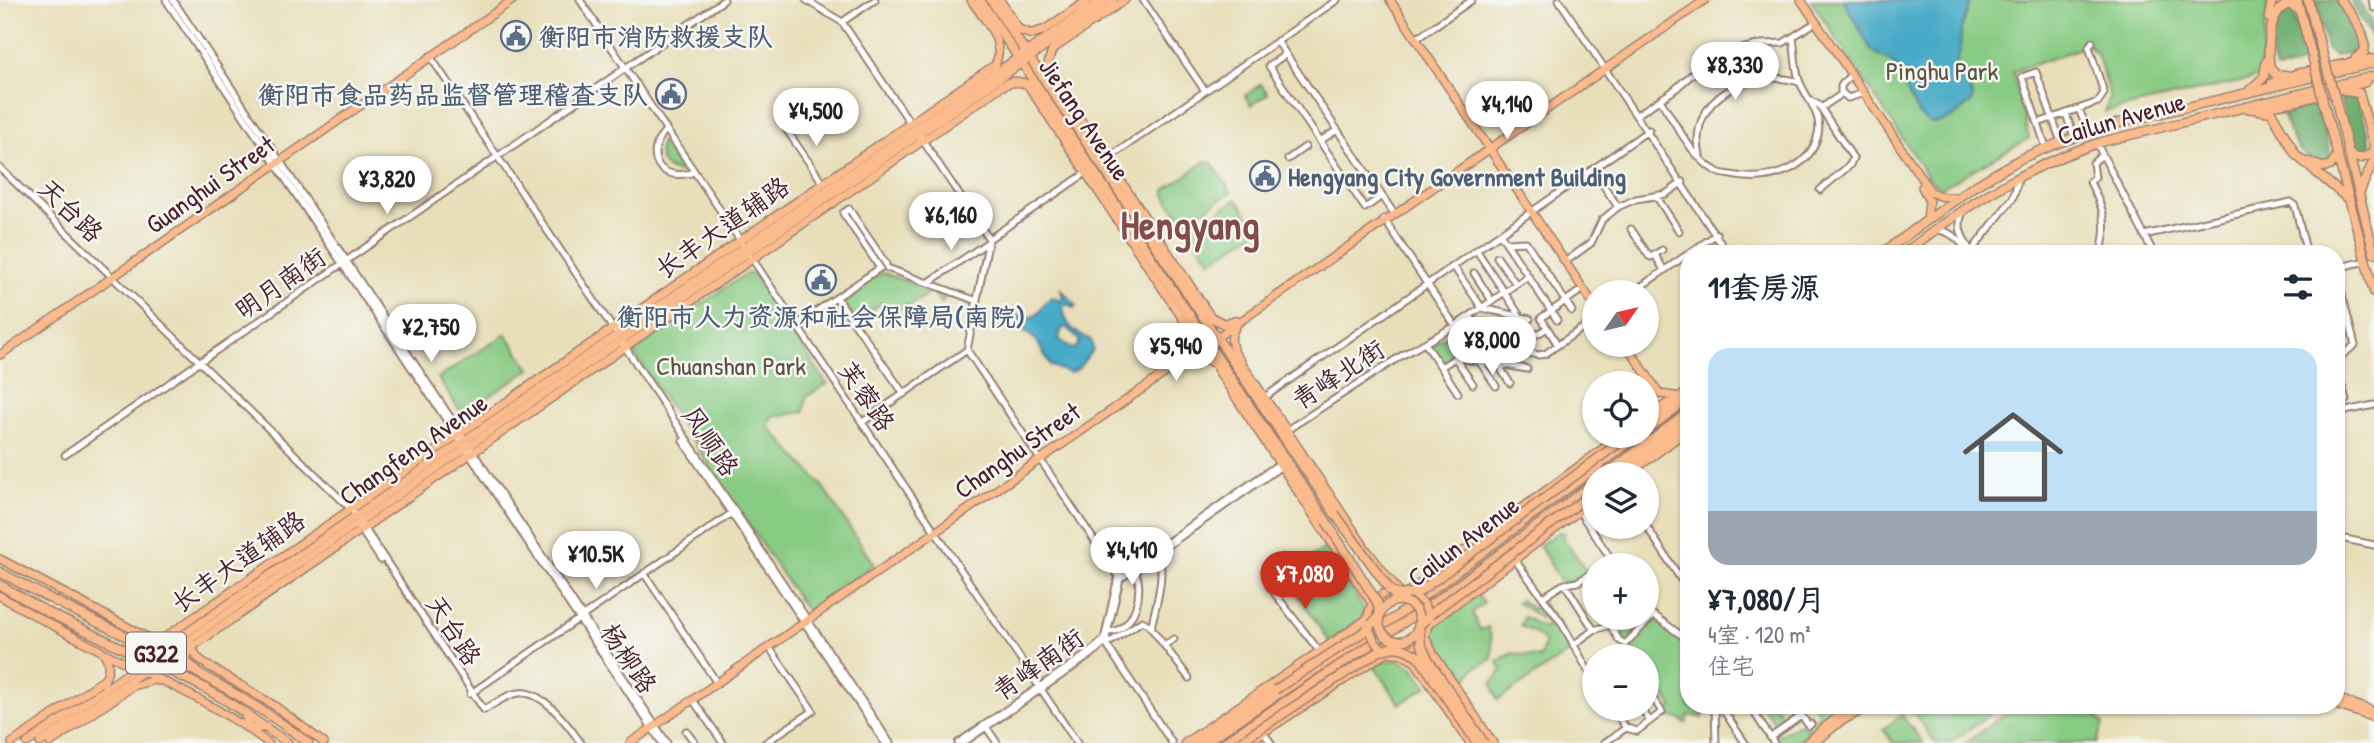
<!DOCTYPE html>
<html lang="zh">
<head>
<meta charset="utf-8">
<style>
	body { margin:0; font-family:"Patrick Hand","LXGW WenKai TC",sans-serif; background:#f2f2f3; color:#1f2937; height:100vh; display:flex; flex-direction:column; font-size:26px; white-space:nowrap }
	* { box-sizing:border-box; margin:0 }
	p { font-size:23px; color:#747a83 }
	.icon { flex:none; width:38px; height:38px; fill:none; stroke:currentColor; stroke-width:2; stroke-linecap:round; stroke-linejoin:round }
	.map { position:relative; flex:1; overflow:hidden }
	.side { position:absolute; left:1680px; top:245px; width:665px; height:469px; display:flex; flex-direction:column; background:#fff; border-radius:28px; box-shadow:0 2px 5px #0004 }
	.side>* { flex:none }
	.needle { width:46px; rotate:56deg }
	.buttons { position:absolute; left:1582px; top:280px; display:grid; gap:14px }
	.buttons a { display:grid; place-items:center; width:77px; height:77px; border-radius:50%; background:#fff; box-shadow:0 2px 5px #0004; font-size:35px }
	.price { position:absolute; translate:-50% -60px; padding:0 16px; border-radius:24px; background:#fff; color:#222; font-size:23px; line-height:46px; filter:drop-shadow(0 2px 4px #0008) }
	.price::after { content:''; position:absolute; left:50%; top:42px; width:21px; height:16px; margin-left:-10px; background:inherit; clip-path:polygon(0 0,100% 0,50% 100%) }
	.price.on { background:#c8321e; color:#fff }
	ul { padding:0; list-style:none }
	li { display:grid; align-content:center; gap:14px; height:371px; padding:0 28px }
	li span { display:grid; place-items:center; height:217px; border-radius:21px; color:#555 }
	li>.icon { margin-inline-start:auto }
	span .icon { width:126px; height:126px; fill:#fffc; stroke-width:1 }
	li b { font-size:30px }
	h2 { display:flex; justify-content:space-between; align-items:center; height:84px; padding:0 28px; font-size:30px }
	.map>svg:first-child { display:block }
	.green { fill:#88cb83; stroke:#697557; stroke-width:2 }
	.forest { fill:#6eaf71; stroke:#5c674e; stroke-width:2 }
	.water { fill:#47aac6; stroke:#486478; stroke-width:2; fill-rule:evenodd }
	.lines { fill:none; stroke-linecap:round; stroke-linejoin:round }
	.minor-casing { stroke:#997f72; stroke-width:9 }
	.major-casing { stroke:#997f72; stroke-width:10 }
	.highway-casing { stroke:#997f72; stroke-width:11 }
	.minor { stroke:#fff; stroke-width:5 }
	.major { stroke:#fbbb8c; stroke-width:7 }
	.highway { stroke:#fbbb8c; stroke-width:8 }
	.major-bridge-casing { stroke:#997f72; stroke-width:10; stroke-linecap:butt }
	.highway-bridge-casing { stroke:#997f72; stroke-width:11; stroke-linecap:butt }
	.major-bridge { stroke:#fbbb8c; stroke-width:7 }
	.highway-bridge { stroke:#fbbb8c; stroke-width:8 }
	.labels { text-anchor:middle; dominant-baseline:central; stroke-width:5; stroke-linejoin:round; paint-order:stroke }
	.shield { fill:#f6f6f2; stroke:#7e6067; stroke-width:2 }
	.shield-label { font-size:24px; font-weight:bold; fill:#4a1f2b }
	.service-label { font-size:26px; font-weight:bold; fill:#4e5e75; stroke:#f6f6f2; text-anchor:start }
	.park-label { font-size:26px; fill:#5d5345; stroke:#f6f6f2 }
	.street-label { font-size:26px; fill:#4a1f2b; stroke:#f6f6f2 }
	.town-label { font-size:40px; font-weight:bold; fill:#824d49; stroke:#f6f6f2 }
</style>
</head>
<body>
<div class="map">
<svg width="2374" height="743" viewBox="0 0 2374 743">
	<rect width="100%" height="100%" fill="#f6f6f2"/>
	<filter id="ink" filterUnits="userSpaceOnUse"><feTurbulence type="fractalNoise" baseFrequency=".0143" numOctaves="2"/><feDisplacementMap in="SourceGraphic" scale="14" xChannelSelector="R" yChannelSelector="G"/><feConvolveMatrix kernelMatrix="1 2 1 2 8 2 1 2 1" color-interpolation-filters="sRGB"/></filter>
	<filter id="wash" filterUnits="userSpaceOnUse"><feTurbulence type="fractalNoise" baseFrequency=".00686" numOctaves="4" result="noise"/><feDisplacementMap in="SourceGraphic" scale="28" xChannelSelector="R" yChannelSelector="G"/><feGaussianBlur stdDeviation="1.57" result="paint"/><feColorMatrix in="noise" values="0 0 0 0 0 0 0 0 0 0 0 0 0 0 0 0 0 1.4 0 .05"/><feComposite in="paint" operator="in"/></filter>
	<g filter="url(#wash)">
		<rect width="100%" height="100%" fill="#e8dfba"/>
		<!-- green -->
		<path class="green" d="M1811,0H2268L2261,66L2257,77L2252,79L2105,112L2110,97L2098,56L2089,45L2013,72L2029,138L1941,188L1930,180Z
			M1261,84L1268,94L1251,105L1245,96Z
			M661,141L682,172C663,172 656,158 661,141Z
			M1206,161L1212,163L1231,192L1184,223L1165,195V190Z
			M1237,199L1256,227V232L1211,261L1189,231Z
			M747,273L753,274L827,384L806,397L804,412L774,416L767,425L821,484L874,565L809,610L805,609L634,353V350Z
			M884,273L946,296L941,303L932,291L908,307L906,304L892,314L883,302L856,321L842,300L879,274Z
			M506,334L530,369L467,411L459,409L438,378Z
			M1450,334L1463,347L1460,355L1440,363L1430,345Z
			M1559,532L1565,533L1563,538L1588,573L1574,581L1561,582L1539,545Z
			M1325,548L1364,609L1361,619L1329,641L1285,575L1290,568L1292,570Z
			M1476,594L1484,603L1472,612L1480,630L1488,627L1492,641V659L1473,669L1462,688L1431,639L1433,625Z
			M1521,600L1533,609L1542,603L1559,625L1571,648L1569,652L1498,700L1492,683L1502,670L1497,661L1513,653L1540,658L1545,642L1534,632L1520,626L1524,617L1545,629L1547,622L1517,603Z
			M1607,618H1636L1644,624L1627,641H1623Z
			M1655,620L1689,644V663L1684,668L1689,680V705L1704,715L1703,718L1688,715L1687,723H1683V720L1667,716L1672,706L1647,669V656H1638L1630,647C1632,637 1645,624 1655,620Z
			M1397,660L1414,668L1427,686L1400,704L1374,666L1385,661Z
			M1761,705H1775L1786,722L1780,729Z
			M1813,705H1846L1796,743H1778L1774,738L1802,723L1808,730L1816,724L1813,720L1820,713Z
			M1908,705H2002L1950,743H1936Z
			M2017,705H2088L2103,725L2096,743H1966Z
			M1902,715L1923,743H1893L1883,729Z"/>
		<!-- forest -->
		<path class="forest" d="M2315,0H2338L2360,34L2362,50L2334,56L2327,49Z
			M2350,0H2356C2368,11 2374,25 2374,41Z
			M2292,8L2305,55L2302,64L2277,70C2266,57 2274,22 2282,9Z
			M2357,96L2371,143L2370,149L2365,155L2354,154L2340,98L2347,99Z
			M2317,105L2332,159C2304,170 2289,137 2283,114Z"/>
		<!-- water -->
		<path class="water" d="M1843,0H1971L1961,30L1960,51L1956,63L1967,82L1973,98L1971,102L1953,117L1940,122L1930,123L1919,115L1893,63L1872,51Z
			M1060,288L1076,305L1074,308L1067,304L1063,307C1066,328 1074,331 1091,340L1093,349L1078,369L1069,373L1051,366L1036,340L1017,325V320L1020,315H1025L1026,317C1042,319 1040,304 1052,297L1061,301L1063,297ZM1062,328H1067L1080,341L1076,348H1071L1059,339Z"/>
	</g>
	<g filter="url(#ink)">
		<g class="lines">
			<!-- minor casing -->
			<g class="minor-casing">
				<path id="minor" d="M166,0L662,743
					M173,0L462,435
					M580,0L742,243
					M806,0L842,22L911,124
					M1143,0L1205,91
					M1559,0L1728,254
					M2372,0L2374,8
					M842,22L875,0
					M1416,39L1472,0
					M1277,41L1393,212
					M1286,54L1269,66L1365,208L1382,196
					M430,56L614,330
					M1851,74L1841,86V92L1848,98L1864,93
					M1660,100C1676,123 1691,157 1716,171C1720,174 1726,174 1731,175C1763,182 1810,173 1818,134C1823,114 1805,97 1799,80C1795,67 1795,51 1793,38
					M1811,101L1819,105L1853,158L1850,165L1820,190
					M1821,108L1842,94
					M2079,109L2088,132
					M1638,114L1673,91L1705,63L1720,54L1762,44L1783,43L1813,24
					M2066,114L2074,137
					M2038,123L2098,102L2104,93L2089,47L2092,42
					M786,129L823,183
					M664,132C644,157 660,181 691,173
					M917,132L989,239L967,350L1120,579
					M1320,141L1337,130
					M2097,144L2154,254
					M2046,147L2022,77L2036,72L2061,142
					M1700,155C1686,98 1752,67 1799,82
					M2102,155L2093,163L2095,177L2090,182C2103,208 2109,222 2101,251L2104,254
					M1107,159L1337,0
					M1288,159L1305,147
					M0,168L352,510L357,518
					M1593,170L1618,207
					M1656,196L1679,231
					M1963,212C1955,228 1964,239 1972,254
					M1384,219L1455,326L1528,276
					M1631,229L1649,256L1651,257L1662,250
					M1935,229C1950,232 1957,237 1966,249
					M1501,235L1557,320
					M2144,235L2291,202L2295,206L2307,254
					M989,239L1086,173
					M1506,243L1526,242L1572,311
					M1477,251L1520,316
					M1974,254L1973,249L2013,198L2019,177
					M1655,255L1664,270
					M751,257L1077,743
					M1497,257L1516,284
					M1569,259L1591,243L1602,220L1618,207L1636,199L1666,194L1683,182
					M1454,267L1482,308L1530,319
					M887,268L977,301
					M2336,268L2366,261
					M2336,271L2355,345L2336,360
					M1474,273L1492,301
					M928,283L988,242
					M1633,292L1717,234
					M837,298L904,394
					M1470,316L1474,322L1538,334L1547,328
					M796,325L880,268L843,213L849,209L886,264
					M1425,343L1458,393
					M623,344L890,743
					M1558,345L1541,318L1583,289
					M1455,358L1473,384
					M1479,361L1496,386
					M2336,364L2346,400
					M1502,365V371L1510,383
					M1505,365L1527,369
					M1441,367L1455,358L1505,365L1508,349
					M1265,397L1649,130
					M2336,413L2374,405
					M864,421L967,350
					M1287,430L1401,356L1455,326L1466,342L1539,355L1545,354L1594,320
					M683,441L885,743
					M467,443L667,743
					M65,455L724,0
					M1579,511L1615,565
					M363,526L484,710C494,704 507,694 519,693C543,690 568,725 581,743
					M359,527L381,560
					M1647,527L1689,592
					M2336,537L2374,545
					M1158,552C1166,576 1156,604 1151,628L1189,678
					M1515,560L1561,622L1594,681
					M644,573L717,683
					M1565,584L1594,630
					M1269,586L1320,652
					M1543,597L1562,585L1577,582L1594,572
					M1647,610L1689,641
					M1108,632C1135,632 1146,588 1134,569
					M1104,641L1172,743
					M1105,642L1112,641L1142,621L1152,627
					M1164,645L1174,639
					M1573,645L1594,630L1610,625L1619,640L1625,644L1653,616
					M1689,665L1685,668L1689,674
					M470,694L732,513
					M693,700L723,743
					M1712,705L1715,708L1716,743
					M1720,705L1745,743
					M1749,705L1774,743
					M1794,705L1809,726L1811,724
					M1641,709L1650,721
					M985,725L997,743
					M1626,728L1637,731L1662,712L1647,689
					M686,731L695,743
					M1263,732L1271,743
					M1771,737L1801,716
					M765,743L813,711L769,647
					M958,743L1090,652L1104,640L1118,577L1280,463
					M963,743L1092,654L1105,642L1120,579L1283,465
					M1604,743L1626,728L1613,709"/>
			</g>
			<!-- major casing -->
			<g class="major-casing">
				<path id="major" d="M971,0C984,20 1008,42 994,67
					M1000,0L1020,31
					M1390,0L1594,305
					M1801,0L1930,191C1939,198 1947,197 1959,197
					M1044,30L1088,0
					M1060,38C1053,49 1046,59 1049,72L1211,317
					M1055,48L1125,0
					M1027,84L1190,330L1191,344L1181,358
					M1922,187L1929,201L1927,220
					M1236,326C1230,336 1230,342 1235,353L1366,549L1398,590
					M1626,345L1660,394L1681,397
					M0,355L513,0
					M1216,361L1217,369L1372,604
					M1647,416L1668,403
					M1629,474L1689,429
					M0,559L154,641
					M1408,592L1620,436
					M0,596C36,617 72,636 109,655C163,681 219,706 268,743
					M1367,623C1368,605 1377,593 1395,590
					M1429,624L1594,500
					M1425,636L1433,653L1493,743
					M161,640L996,64
					M193,645L192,647L197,657L207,665L275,706L324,743
					M192,647L1002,86
					M1385,650C1406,662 1428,641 1429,619
					M1399,653L1415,662L1470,743
					M103,683C109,671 111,664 103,652
					M130,687L154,680L159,681
					M2336,698L2374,711
					M2336,705L2374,718
					M12,743L105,679
					M27,743L1101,0
					M40,743L1113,0
					M50,743L133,686
					M630,743L1705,0
					M1185,743L1367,619
					M1247,743L1387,652
					M1806,743L1837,717L1858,705
					M1814,743L1840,722L1872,705"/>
			</g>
			<!-- highway casing -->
			<g class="highway-casing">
				<path id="highway" d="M980,0L1326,521
					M991,0L1335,514
					M2297,0L2314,63
					M2308,0L2324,59
					M2340,0C2351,12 2368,36 2364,52L2356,58
					M2269,18L2272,0
					M1011,27L1031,34L1044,30
					M2286,75H2276L2270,68C2267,49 2268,10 2289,4L2300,10
					M2272,83L2296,74L2371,59
					M1002,86C1015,78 1025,83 1038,89
					M2249,91L2264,77L2266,62
					M2346,91L2359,93L2374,146L2372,153C2363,159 2357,160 2349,154
					M2335,98L2374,253
					M2323,101L2374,292
					M2267,106L2298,101L2366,82
					M2247,108L2271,112L2296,155L2349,200
					M2309,162L2321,167L2330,166L2338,155
					M2359,193L2374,160
					M1881,254L1973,187L2022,158L2061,142L2107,126L2374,63
					M1903,254C1968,204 2023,168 2101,142L2374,76
					M1201,312L1224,324L1236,320
					M1183,361L1205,359L1223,367
					M1279,418L1281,434L1287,430
					M1647,422L1689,391
					M1647,430L1689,398
					M1606,474L1689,412
					M1618,474L1689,421
					M0,572C101,629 216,671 308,743
					M0,585L49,613L201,686L227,701L288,743
					M136,643L154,641
					M192,647L186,656L187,663L195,669
					M245,712L249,729L265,727
					M1194,743L1275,690
					M1204,743L1397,616L1638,436
					M1223,743L1439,599L1594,483"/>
			</g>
			<!-- minor -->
			<use href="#minor" class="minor"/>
			<!-- major -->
			<use href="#major" class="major"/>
			<!-- highway -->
			<use href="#highway" class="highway"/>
			<!-- major-bridge casing -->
			<g class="major-bridge-casing">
				<path id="major-bridge" d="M1413,594L1424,604L1429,619
					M1367,624L1375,642L1384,650"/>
			</g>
			<!-- highway-bridge casing -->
			<g class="highway-bridge-casing">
				<path id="highway-bridge" d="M2324,59L2335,98
					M2314,63L2323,101
					M1335,514L1393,594
					M1389,590L1401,595L1419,592L1628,436
					M1379 621a20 20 0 1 1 40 0a20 20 0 1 1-40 0Z
					M1418,656L1477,743
					M1275,690L1365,631L1380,615L1377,602L1326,521
					M1238,743L1378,652C1395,644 1405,647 1420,658
					M1484,743L1428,659L1421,644L1419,626L1433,612L1594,492"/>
			</g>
			<!-- major-bridge -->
			<use href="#major-bridge" class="major-bridge"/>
			<!-- highway-bridge -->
			<use href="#highway-bridge" class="highway-bridge"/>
		</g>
	</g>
	<!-- icons -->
	<defs>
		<g id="civic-ring" transform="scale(1.575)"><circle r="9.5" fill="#f6f6f2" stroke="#5c6f8a" stroke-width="1.5"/><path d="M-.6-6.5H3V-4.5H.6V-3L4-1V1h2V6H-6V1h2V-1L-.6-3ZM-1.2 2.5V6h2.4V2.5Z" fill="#5c6f8a"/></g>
	</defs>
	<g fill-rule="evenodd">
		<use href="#civic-ring" x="516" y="36"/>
		<use href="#civic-ring" x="671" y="94"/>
		<use href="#civic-ring" x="1265" y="176"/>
		<use href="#civic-ring" x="821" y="280"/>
	</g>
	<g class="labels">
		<!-- shield labels -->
		<rect class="shield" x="126" y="632.5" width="60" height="41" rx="5"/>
		<g class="shield-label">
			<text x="156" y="653">G322</text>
		</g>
		<!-- service labels -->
		<g class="service-label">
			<text x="539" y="36">衡阳市消防救援支队</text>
			<text x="648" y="94" text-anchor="end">衡阳市食品药品监督管理稽查支队</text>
			<text x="1288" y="176">Hengyang City Government Building</text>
			<text x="821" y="316" text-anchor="middle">衡阳市人力资源和社会保障局(南院)</text>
		</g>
		<!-- park labels -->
		<g class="park-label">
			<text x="1942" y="70">Pinghu Park</text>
			<text x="731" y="365">Chuanshan Park</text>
		</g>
		<!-- street labels -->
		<g class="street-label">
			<text transform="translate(2121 118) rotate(-16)">Cailun Avenue</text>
			<text transform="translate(1085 119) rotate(56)">Jiefang Avenue</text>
			<text transform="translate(210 184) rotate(-35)">Guanghui Street</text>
			<text transform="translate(71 210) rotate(44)">天台路</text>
			<text transform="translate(722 227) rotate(-35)">长丰大道辅路</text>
			<text transform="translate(280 283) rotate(-35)">明月南街</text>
			<text transform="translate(1338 374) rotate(-33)">青峰北街</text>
			<text transform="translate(867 396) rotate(56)">芙蓉路</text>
			<text transform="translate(711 441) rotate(56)">风顺路</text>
			<text transform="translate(413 449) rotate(-35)">Changfeng Avenue</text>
			<text transform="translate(1017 450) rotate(-35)">Changhu Street</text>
			<text transform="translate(1463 541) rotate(-37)">Cailun Avenue</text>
			<text transform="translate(238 561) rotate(-35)">长丰大道辅路</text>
			<text transform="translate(454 630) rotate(57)">天台路</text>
			<text transform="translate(629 658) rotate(56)">杨柳路</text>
			<text transform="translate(1038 664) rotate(-35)">青峰南街</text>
		</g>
		<!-- town labels -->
		<g class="town-label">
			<text x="1190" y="224">Hengyang</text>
		</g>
	</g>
</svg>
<div class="buttons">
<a><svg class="needle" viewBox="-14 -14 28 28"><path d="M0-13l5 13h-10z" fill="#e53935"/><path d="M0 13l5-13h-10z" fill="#747a83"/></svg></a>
<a><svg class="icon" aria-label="locate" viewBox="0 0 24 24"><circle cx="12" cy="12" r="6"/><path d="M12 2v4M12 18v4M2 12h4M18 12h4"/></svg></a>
<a><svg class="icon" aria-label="layers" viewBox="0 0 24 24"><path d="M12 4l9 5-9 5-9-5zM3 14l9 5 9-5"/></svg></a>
<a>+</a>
<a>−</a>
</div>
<b class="price" style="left:1735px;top:102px">¥8,330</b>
<b class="price" style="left:1507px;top:141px">¥4,140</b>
<b class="price" style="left:816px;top:148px">¥4,500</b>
<b class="price" style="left:387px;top:216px">¥3,820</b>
<b class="price" style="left:951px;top:252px">¥6,160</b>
<b class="price" style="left:431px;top:364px">¥2,750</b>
<b class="price" style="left:1492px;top:377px">¥8,000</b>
<b class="price" style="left:1176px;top:383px">¥5,940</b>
<b class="price" style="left:1132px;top:587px">¥4,410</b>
<b class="price" style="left:596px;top:591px">¥10.5K</b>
<b class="price on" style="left:1305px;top:611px">¥7,080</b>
<section class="side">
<h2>11套房源<svg class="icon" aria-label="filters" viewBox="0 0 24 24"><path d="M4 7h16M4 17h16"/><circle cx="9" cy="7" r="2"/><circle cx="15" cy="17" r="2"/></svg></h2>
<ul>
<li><span style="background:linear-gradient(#bfe0f5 75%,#9aa5b1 0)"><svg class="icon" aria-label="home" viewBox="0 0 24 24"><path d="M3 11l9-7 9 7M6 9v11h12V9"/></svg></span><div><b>¥7,080/月</b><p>4室 · 120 m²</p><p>住宅</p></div></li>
</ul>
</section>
</div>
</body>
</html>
